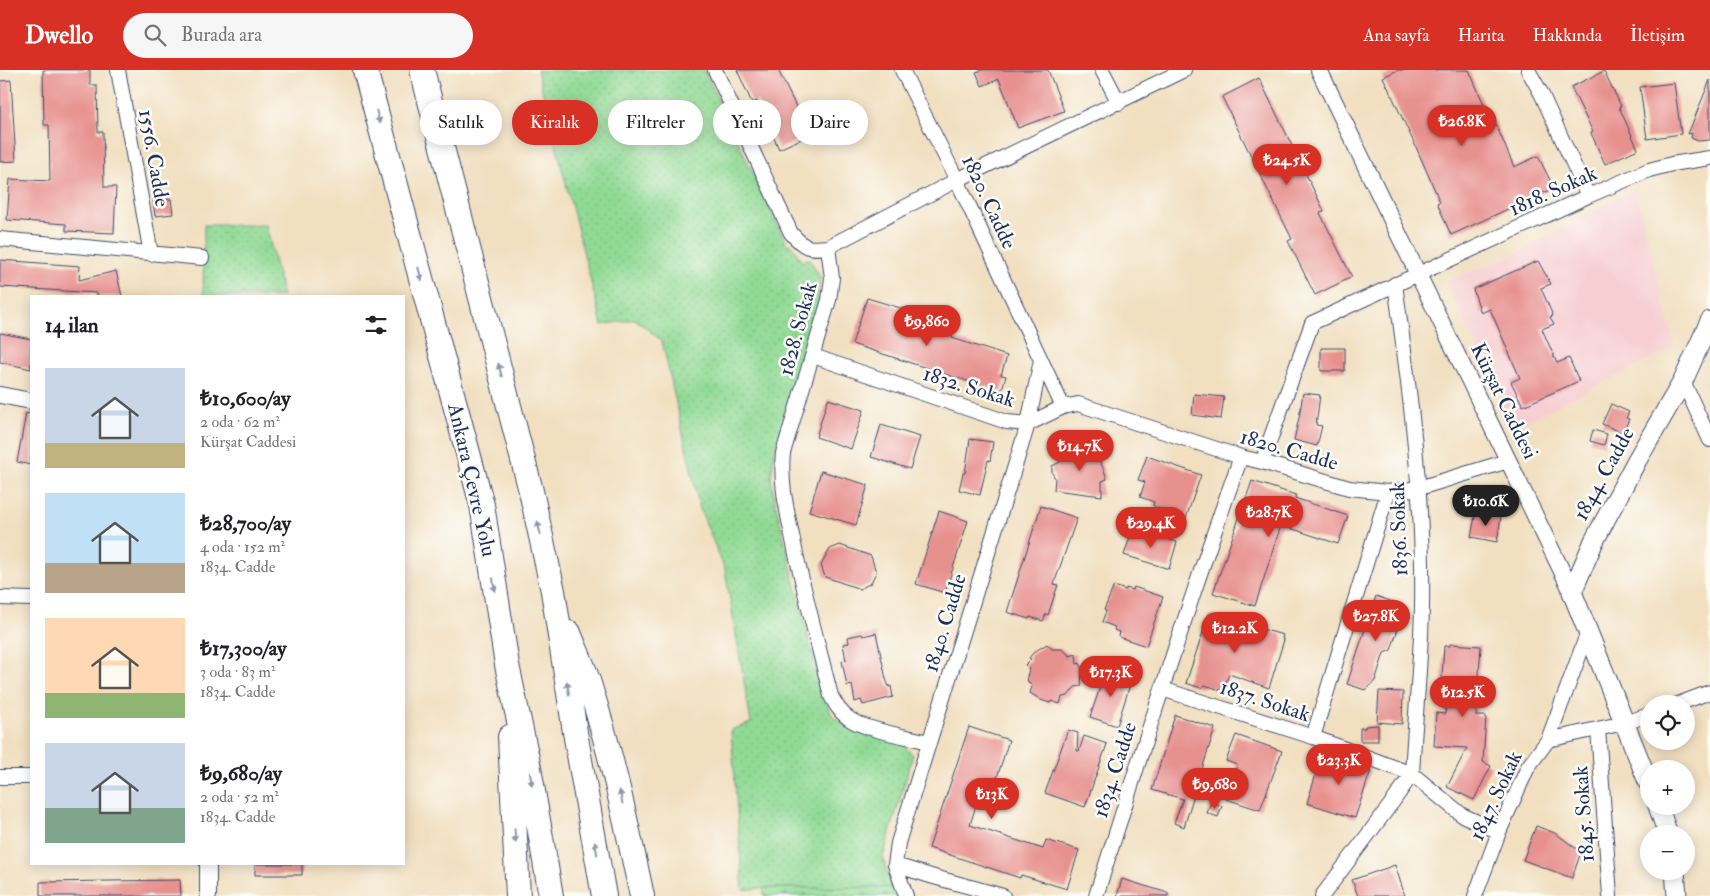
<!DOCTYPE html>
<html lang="tr">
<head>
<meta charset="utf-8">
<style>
	body { margin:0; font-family:"IM FELL Double Pica",serif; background:#f6f6f6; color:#202124; height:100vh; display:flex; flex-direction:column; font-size:19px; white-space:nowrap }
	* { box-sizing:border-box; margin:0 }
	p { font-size:16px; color:#757577 }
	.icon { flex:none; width:28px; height:28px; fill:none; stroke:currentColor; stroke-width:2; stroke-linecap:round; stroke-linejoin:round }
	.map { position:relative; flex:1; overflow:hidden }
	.side { position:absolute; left:30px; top:225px; width:375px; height:570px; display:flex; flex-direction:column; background:#fff; border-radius:0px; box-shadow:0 2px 12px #0003 }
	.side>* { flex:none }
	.hud { position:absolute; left:420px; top:30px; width:475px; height:45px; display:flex; gap:10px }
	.controls { position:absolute; left:1640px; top:625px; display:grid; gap:10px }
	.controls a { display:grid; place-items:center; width:55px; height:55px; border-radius:50%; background:#fff; box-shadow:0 2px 12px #0003; font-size:25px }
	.price { position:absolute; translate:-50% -42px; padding:0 11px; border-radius:18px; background:#d93025; color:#fff; font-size:16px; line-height:32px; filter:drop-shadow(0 1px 2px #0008) }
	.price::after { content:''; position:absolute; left:50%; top:30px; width:15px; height:11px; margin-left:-8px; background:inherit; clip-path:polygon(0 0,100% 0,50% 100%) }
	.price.on { background:#222; color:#fff }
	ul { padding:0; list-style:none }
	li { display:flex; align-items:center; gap:15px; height:125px; padding:0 15px }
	li span { display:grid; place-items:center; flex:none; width:140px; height:100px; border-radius:0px; color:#555 }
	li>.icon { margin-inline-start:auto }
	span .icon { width:60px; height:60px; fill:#fffc; stroke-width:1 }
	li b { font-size:21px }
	h2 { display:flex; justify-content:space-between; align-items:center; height:60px; padding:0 15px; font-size:21px }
	.chip { padding:0 18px; border-radius:22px; background:#fff; box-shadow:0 2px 12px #0003; font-size:18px; line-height:45px }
	.chip.on { background:#d93025; color:#fff }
	header { display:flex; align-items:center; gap:30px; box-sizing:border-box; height:70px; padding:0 25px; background:#d93025; color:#fff }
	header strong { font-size:24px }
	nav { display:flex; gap:28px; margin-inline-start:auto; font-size:18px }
	.search { width:350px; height:45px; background:#f6f6f6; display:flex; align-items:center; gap:12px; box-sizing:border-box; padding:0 18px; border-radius:28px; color:#757577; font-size:19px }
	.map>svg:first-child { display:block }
	.built { fill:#f7cfd3 }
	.cemetery { fill:url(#cemetery-stones); stroke:#56847a }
	.park { fill:url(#park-dots); stroke:#56847a }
	.building { fill:#e7918f }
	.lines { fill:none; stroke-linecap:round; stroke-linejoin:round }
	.minor-casing { stroke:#3b496d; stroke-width:16 }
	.tertiary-casing { stroke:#3b496d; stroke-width:18 }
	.secondary-casing { stroke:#3b496d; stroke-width:21 }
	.motorway-casing { stroke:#3b496d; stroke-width:26 }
	.minor { stroke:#fff; stroke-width:14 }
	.tertiary { stroke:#fff; stroke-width:16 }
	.secondary { stroke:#fff; stroke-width:19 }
	.motorway { stroke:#fff; stroke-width:24 }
	.oneway { fill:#8d97ae }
	.labels { text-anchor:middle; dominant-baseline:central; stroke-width:5; stroke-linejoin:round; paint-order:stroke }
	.street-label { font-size:21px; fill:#1b2f5e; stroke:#fdfcf7 }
</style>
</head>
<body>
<header>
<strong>Dwello</strong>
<div class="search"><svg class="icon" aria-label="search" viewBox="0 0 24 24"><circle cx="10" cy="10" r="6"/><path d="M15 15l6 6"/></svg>Burada ara</div>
<nav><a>Ana sayfa</a><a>Harita</a><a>Hakkında</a><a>İletişim</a></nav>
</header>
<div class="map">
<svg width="1710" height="826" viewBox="0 0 1710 826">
	<defs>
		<pattern id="cemetery-stones" width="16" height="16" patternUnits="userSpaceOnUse" patternTransform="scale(1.25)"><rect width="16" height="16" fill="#91da95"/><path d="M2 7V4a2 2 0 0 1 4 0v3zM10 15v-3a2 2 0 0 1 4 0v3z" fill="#7cbb83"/></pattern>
		<pattern id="park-dots" width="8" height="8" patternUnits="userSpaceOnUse" patternTransform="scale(1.25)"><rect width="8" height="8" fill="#91da95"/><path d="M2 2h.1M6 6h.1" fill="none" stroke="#7cbb83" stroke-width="1.8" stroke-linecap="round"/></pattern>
	</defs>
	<rect width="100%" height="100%" fill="#fdfcf7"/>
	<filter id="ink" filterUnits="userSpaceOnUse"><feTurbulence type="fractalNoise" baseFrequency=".02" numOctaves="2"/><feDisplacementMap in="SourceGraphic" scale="10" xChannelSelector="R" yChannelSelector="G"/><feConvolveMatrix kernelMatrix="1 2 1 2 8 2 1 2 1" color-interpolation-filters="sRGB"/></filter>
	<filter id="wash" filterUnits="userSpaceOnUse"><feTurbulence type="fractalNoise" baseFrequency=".0096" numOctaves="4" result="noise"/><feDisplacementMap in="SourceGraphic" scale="20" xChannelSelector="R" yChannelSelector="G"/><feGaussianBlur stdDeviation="1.12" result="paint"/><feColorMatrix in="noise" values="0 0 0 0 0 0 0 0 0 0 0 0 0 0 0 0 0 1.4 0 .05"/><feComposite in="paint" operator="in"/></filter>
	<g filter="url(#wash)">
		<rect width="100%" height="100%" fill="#f1dfc0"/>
		<!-- built -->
		<path class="built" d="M1635,119L1675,277L1513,358L1446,211L1515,184Z"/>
		<!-- cemetery -->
		<path class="cemetery" d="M891,817L896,826H764L763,818Z"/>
		<!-- park -->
		<path class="park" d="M537,0H704L787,175L791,174L802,192L809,188L820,207L817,243L811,247L774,384L771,408L776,436L823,627L832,645L844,655L902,674L913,685L883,787L891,817L763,818L743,820L731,660L751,653L725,500L700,439L662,271L635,249L602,255Z
			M204,155H266L283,226H203Z"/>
		<g id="blocks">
			<!-- building -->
			<path class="building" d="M43,0H90V15H97L98,62H103L104,117H116L114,163L66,161V154L7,150L10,109L50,111L49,55H44Z
				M737,0H778L810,65L779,79L757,31L752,33Z
				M983,0H1048L1064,41L1018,58L999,9L982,16L976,2Z
				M1398,0H1469L1492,53L1495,52L1514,97L1538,86L1554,118L1451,165L1437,133L1440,132L1416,77L1383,7Z
				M1604,1L1621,36L1619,37L1638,79L1605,94L1591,63L1593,62L1571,17Z
				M1259,8L1324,141L1320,143L1352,207L1315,225L1288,171L1292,169L1222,27Z
				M11,10L16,91L0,92V11Z
				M1710,10V70L1698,71L1691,68L1692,63L1688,64Z
				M1674,13L1681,64L1647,69L1640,17Z
				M171,129L173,144L155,146L153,131Z
				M0,190L80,196L79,210L116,201L122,226H97V223L0,217Z
				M1538,191L1551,214L1541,218L1553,246L1550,247L1554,254L1542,259L1557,293L1569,288L1579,311L1523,336L1511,312L1520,308L1490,239L1481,243L1473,219Z
				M867,228L904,239L901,249L952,266V268L1007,286L1001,305L1006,306L1001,322L852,274Z
				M0,263L31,269V299L0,292Z
				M1321,278H1345V301H1321Z
				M1303,323L1320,325L1316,355L1322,356L1317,376L1294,370L1299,348Z
				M1194,324L1224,327L1221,349L1192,345Z
				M828,329L864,340L851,379L816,367Z
				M1611,334L1629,342L1626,348L1629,349L1623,363L1602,354Z
				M26,343L31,344V395L17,392Z
				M881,355L920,367L910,399L871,387Z
				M1593,360L1607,364L1604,375L1590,371Z
				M970,369L993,372L990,391L988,390L980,425L959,420L963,403H965Z
				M1080,370L1090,381L1096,383L1104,400L1107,409L1102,411V426L1054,420L1055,408L1052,403V396L1060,392L1073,375Z
				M1147,386L1201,405L1185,451L1165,444L1166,441L1153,436L1154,432L1140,427L1145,412L1138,410Z
				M821,401L868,415L856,455L809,441Z
				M1252,411L1296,425L1295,428L1348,446L1338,474L1281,455L1255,536L1213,523Z
				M1041,436L1077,448L1054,514L1058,515L1048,545L1046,544L1043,551L1030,547L1029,549L1007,542Z
				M939,441L968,451L945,523L916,514Z
				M1476,441L1501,446L1497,472L1471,467Z
				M1133,458L1177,472L1169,499L1124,485Z
				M840,475L871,486L876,502L871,513L860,519L825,507L821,495L830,479Z
				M1114,516L1126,520V518L1133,520L1134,517L1163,527L1146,576L1119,567L1120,562L1114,560L1115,557L1102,552L1106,541L1104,540Z
				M1376,526L1399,534L1403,543L1391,580L1384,583L1375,611L1365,620L1347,614Z
				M1209,544L1283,565L1282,569L1284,570L1269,618L1229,604L1223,621L1205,615L1201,618L1186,613Z
				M876,563L886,609L889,617L891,616L893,627L863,635L861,630L855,632L852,615L847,616L842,591L846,590L843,574L849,573L848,567L862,564L863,566Z
				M1047,574L1052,579H1062L1070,586L1076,584L1077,594L1080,593L1082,601L1081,616L1075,617L1068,626L1062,627L1060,634L1051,631L1050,633L1041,630L1030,623L1032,616L1028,612L1027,607L1029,599L1025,595L1031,589L1029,588L1034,582Z
				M1450,574L1481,576L1476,646H1486L1483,692L1491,696L1474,730L1447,717L1467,678L1434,676L1436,643L1445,644L1447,624L1441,623L1444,576H1450Z
				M1106,600L1132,608L1117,656L1090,647Z
				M1379,621L1403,622L1402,654L1377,652Z
				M1175,645L1215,658L1184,757L1174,753L1183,729L1152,720Z
				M1378,655V671H1360V658H1365V656Z
				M969,657L1009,670L989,733L978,729L970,755L1043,779L1046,770L1079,780L1067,819L1021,805L1020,808L929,778Z
				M1068,660L1078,663L1077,681H1079L1084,666L1107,674L1085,737L1045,723Z
				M1236,665L1282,681L1260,740L1226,729L1237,695L1226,691Z
				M1322,685L1371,700L1355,748L1307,733Z
				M1211,732L1222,736L1218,747L1207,743Z
				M1536,756L1555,763L1581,782L1572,808L1523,790Z
				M255,794H302V805H255Z
				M1395,795L1405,826H1358L1352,810Z
				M1122,809L1168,823V826H1117Z
				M180,810L181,826H40V812Z"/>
		</g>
	</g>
	<g filter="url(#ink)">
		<use href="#blocks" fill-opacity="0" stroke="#3b496d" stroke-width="1"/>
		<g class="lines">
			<!-- minor casing -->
			<g class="minor-casing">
				<path id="minor" d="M118,0L151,184
					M715,0L791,163C805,179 808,179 828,177L957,110L1184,0
					M902,0L957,110L1063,337
					M1102,0L1119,33
					M1528,0L1541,23L1588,126
					M0,169L202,188
					M828,177L832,208L829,230L783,383C780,413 787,441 793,470C804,523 818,574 831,626C836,635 841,644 851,650C867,660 909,667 929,672
					M1395,214C1410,321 1424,429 1422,536C1421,592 1415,648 1412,704
					M813,286L1007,352L1028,354L1063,337L1078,334L1241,387L1262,392L1349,418L1388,422L1419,418L1508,391
					M1683,311L1710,370
					M1262,392L1312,253L1588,126L1649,100L1672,94L1710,88
					M0,528L31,529
					M1162,619L1313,667L1412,704L1462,745L1499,762
					M1678,634L1710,622
					M1598,659L1610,826
					M1313,667L1388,422
					M1548,670L1624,653L1649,645
					M0,707H31
					M895,795L934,807L1003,826
					M906,826L895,795L898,773L1028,354L1041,290
					M1096,826C1143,679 1188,532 1241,387
					M1322,826L1394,730L1412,704
					M1475,826L1499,762L1528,697L1548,670L1588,562"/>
			</g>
			<!-- tertiary casing -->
			<g class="tertiary-casing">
				<path id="tertiary" d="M1319,0L1572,522
					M0,325L31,331
					M208,826V794"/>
			</g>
			<!-- secondary casing -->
			<g class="secondary-casing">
				<path id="secondary" d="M1649,714L1572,522L1594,471L1637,390L1683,311L1710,251
					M1658,736L1668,764
					M1675,801L1677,826"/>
			</g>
			<!-- motorway casing -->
			<g class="motorway-casing">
				<path id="motorway" d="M365,0L482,435L507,595L529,698L551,826
					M422,0L531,421L553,521L575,662L604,826
					M569,563C576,581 585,599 590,617C612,686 627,756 642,826
					M510,667L518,826"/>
			</g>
			<!-- minor -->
			<use href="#minor" class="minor"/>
			<!-- tertiary -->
			<use href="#tertiary" class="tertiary"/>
			<!-- secondary -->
			<use href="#secondary" class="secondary"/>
			<!-- motorway -->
			<use href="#motorway" class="motorway"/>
		</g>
		<!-- one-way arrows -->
		<defs><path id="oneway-solid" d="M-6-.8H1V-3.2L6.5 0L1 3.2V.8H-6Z" transform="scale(1.25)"/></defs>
		<g class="oneway">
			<use href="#oneway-solid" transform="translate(378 47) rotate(75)"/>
			<use href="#oneway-solid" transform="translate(420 204) rotate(75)"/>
			<use href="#oneway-solid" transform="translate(500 300) rotate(-105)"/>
			<use href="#oneway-solid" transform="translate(539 458) rotate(-103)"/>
			<use href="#oneway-solid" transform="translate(494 515) rotate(81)"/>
			<use href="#oneway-solid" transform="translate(568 618) rotate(-99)"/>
			<use href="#oneway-solid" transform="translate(531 709) rotate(80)"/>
			<use href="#oneway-solid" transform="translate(621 727) rotate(-102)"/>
			<use href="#oneway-solid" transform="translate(515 766) rotate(87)"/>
			<use href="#oneway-solid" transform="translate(596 778) rotate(-100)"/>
		</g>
	</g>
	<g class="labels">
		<!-- street labels -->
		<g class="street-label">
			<text transform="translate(154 88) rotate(80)">1556. Cadde</text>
			<text transform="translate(1553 121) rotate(-24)">1818. Sokak</text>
			<text transform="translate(989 132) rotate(65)">1820. Cadde</text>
			<text transform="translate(798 259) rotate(-75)">1828. Sokak</text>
			<text transform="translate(969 317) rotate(17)">1832. Sokak</text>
			<text transform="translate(1504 331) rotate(64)">Kürşat Caddesi</text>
			<text transform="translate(1289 380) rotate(16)">1820. Cadde</text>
			<text transform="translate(1604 404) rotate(-61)">1844. Cadde</text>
			<text transform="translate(472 410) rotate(77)">Ankara Çevre Yolu</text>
			<text transform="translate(1399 459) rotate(-92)">1836. Sokak</text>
			<text transform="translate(945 553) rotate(-73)">1840. Cadde</text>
			<text transform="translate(1265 631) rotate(18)">1837. Sokak</text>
			<text transform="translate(1115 700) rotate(-72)">1834. Cadde</text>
			<text transform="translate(1496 726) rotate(-65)">1847. Sokak</text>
			<text transform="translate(1584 744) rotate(-94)">1845. Sokak</text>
		</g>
	</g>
</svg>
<div class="controls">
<a><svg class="icon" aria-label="locate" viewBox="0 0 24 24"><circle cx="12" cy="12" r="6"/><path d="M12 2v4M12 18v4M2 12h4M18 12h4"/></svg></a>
<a>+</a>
<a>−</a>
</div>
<b class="price" style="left:1462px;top:77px">₺26.8K</b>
<b class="price" style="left:1287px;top:116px">₺24.5K</b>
<b class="price" style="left:927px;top:277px">₺9,860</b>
<b class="price" style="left:1080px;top:402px">₺14.7K</b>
<b class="price on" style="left:1486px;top:457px">₺10.6K</b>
<b class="price" style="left:1269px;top:468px">₺28.7K</b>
<b class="price" style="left:1151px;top:479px">₺29.4K</b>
<b class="price" style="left:1376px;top:572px">₺27.8K</b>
<b class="price" style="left:1235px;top:584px">₺12.2K</b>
<b class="price" style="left:1111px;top:628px">₺17.3K</b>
<b class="price" style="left:1463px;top:648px">₺12.5K</b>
<b class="price" style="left:1339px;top:716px">₺23.3K</b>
<b class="price" style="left:1215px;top:740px">₺9,680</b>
<b class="price" style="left:992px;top:750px">₺13K</b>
<div class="hud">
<a class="chip">Satılık</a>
<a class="chip on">Kiralık</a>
<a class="chip">Filtreler</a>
<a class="chip">Yeni</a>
<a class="chip">Daire</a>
</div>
<section class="side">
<h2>14 ilan<svg class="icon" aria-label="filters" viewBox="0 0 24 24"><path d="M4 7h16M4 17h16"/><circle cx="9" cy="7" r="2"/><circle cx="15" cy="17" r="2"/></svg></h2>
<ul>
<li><span style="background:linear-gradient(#c9d6e8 75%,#c2b280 0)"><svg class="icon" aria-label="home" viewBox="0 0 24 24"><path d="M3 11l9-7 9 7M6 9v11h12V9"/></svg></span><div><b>₺10,600/ay</b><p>2 oda · 62 m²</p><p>Kürşat Caddesi</p></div></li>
<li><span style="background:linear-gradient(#bfe0f5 70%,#b9a48a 0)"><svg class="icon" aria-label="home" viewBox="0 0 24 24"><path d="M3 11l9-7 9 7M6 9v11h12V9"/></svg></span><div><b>₺28,700/ay</b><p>4 oda · 152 m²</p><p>1834. Cadde</p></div></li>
<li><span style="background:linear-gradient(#ffd9b3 75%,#8fb573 0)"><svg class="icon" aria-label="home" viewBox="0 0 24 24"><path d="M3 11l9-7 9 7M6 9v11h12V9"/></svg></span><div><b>₺17,300/ay</b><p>3 oda · 83 m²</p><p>1834. Cadde</p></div></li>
<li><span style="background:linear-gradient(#c9d6e8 65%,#7fa58c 0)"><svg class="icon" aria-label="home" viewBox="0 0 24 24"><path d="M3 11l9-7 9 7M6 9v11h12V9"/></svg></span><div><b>₺9,680/ay</b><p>2 oda · 52 m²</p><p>1834. Cadde</p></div></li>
</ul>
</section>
</div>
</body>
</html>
